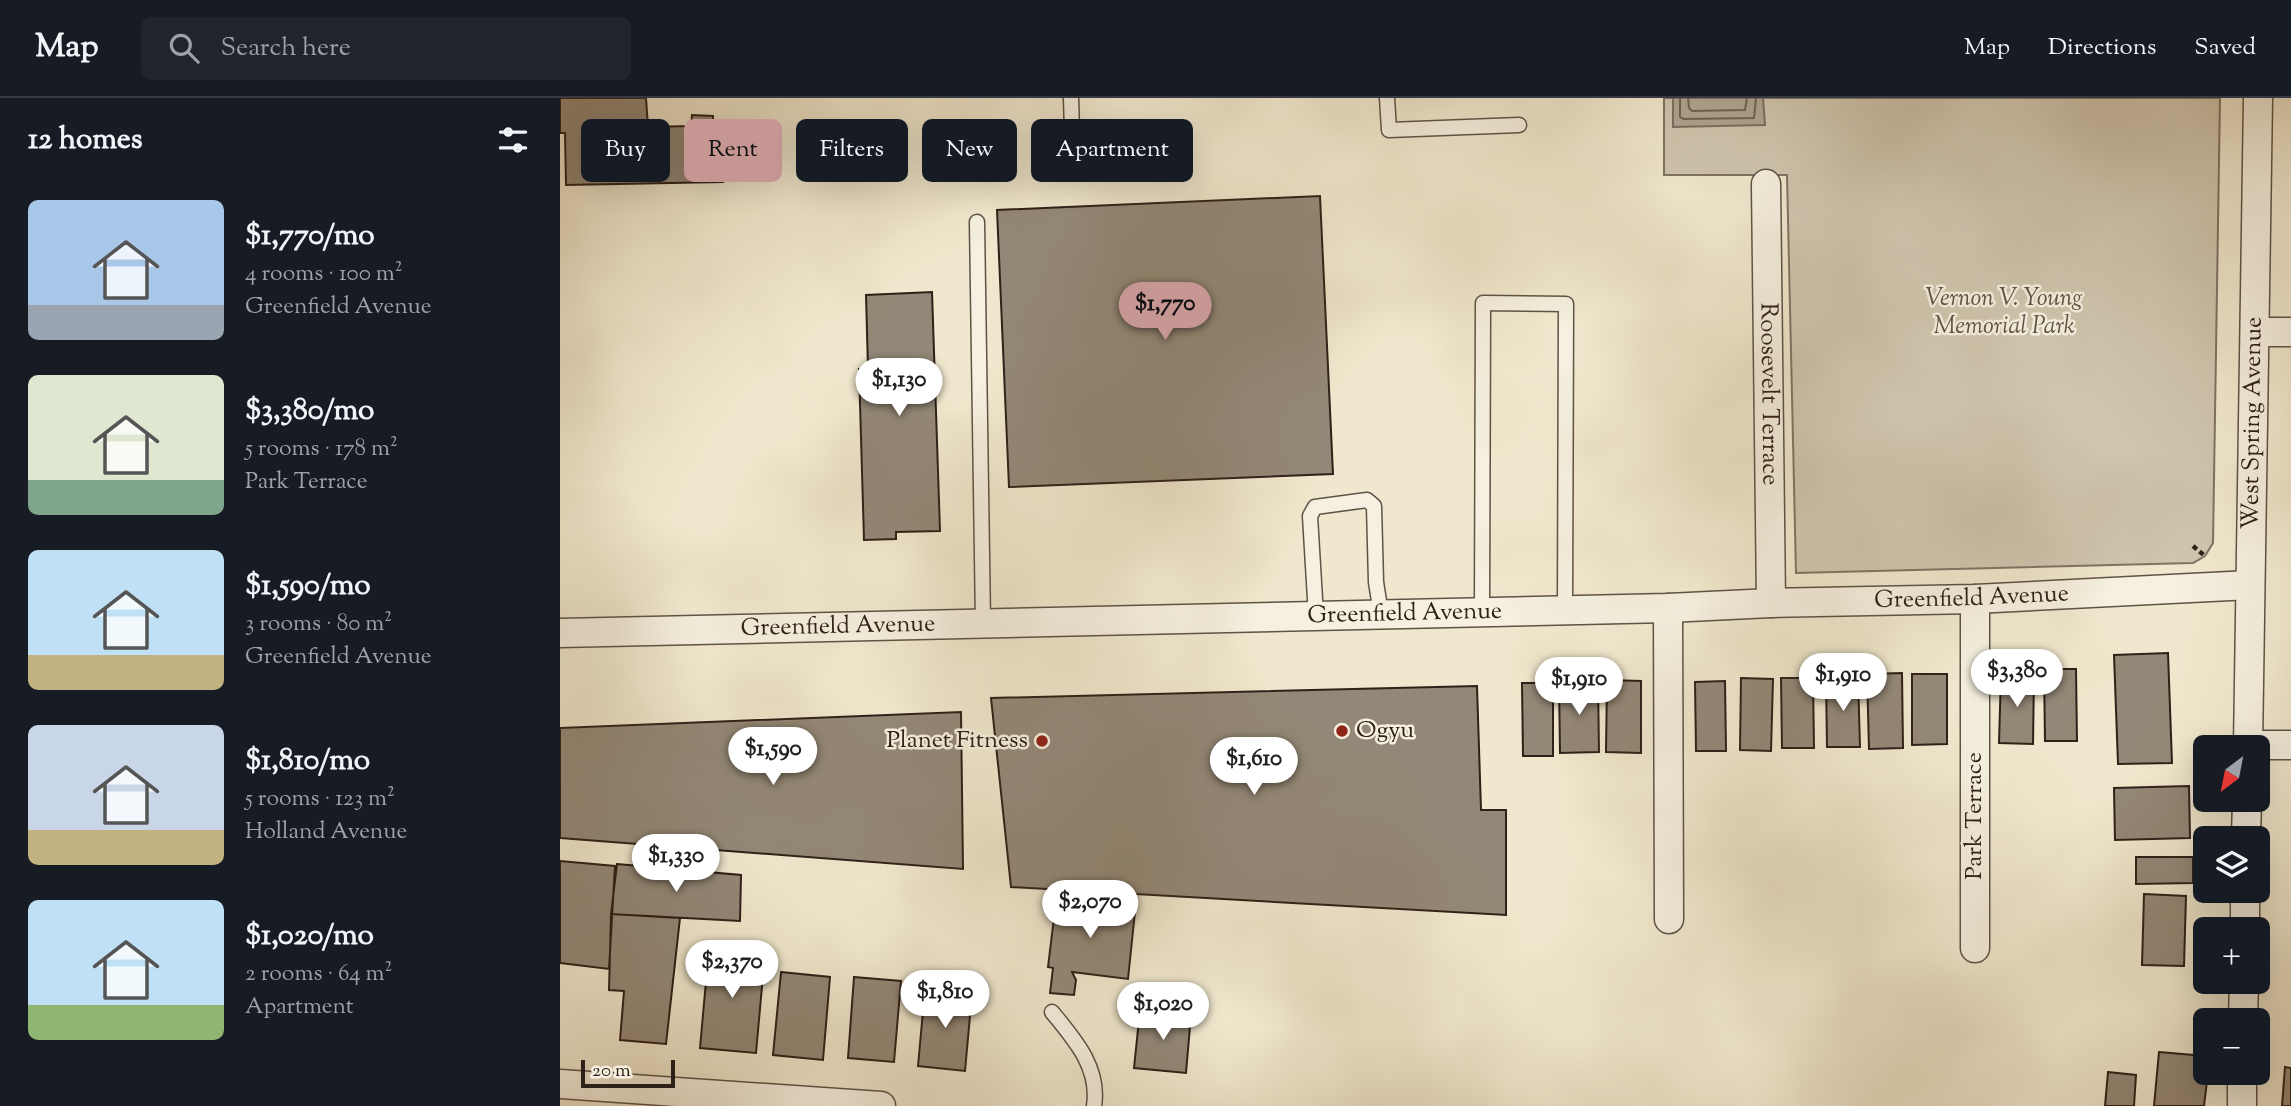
<!DOCTYPE html>
<html lang="en">
<head>
<meta charset="utf-8">
<style>
	body { margin:0; font-family:"Sorts Mill Goudy",serif; background:#20242c; color:#f1f3f6; height:100vh; display:flex; flex-direction:column; font-size:26px; white-space:nowrap }
	* { box-sizing:border-box; margin:0 }
	p { font-size:23px; color:#9ea1a6 }
	.icon { flex:none; width:38px; height:38px; fill:none; stroke:currentColor; stroke-width:2; stroke-linecap:round; stroke-linejoin:round }
	.map { position:relative; flex:1; overflow:hidden }
	.side { display:flex; flex-direction:column; background:#171b24; width:560px }
	.side>* { flex:none }
	.guide { position:absolute; left:21px; top:21px; width:665px; height:63px; display:flex; gap:14px }
	.needle { width:46px; rotate:212deg }
	.fabs { position:absolute; left:1633px; top:637px; display:grid; gap:14px }
	.fabs a { display:grid; place-items:center; width:77px; height:77px; border-radius:10px; background:#171b24; box-shadow:0 7px 28px #0002; font-size:35px }
	.scale { position:absolute; left:21px; bottom:18px; width:94px; box-sizing:border-box; padding-left:7px; border:4px solid #2f2018; border-top:0; font-size:19px; line-height:24px; white-space:nowrap; color:#2f2018; -webkit-text-stroke:5px #f5f0df; paint-order:stroke }
	.price { position:absolute; translate:-50% -60px; padding:0 16px; border-radius:24px; background:#fff; color:#222; font-size:23px; line-height:46px; filter:drop-shadow(0 2px 4px #0008) }
	.price::after { content:''; position:absolute; left:50%; top:42px; width:21px; height:16px; margin-left:-10px; background:inherit; clip-path:polygon(0 0,100% 0,50% 100%) }
	.price.current { background:#c59692; color:#111 }
	ul { padding:0; list-style:none }
	li { display:flex; align-items:center; gap:21px; height:175px; padding:0 28px }
	li span { display:grid; place-items:center; flex:none; width:196px; height:140px; border-radius:10px; color:#555 }
	li>.icon { margin-inline-start:auto }
	span .icon { width:84px; height:84px; fill:#fffc; stroke-width:1 }
	li b { font-size:30px }
	h2 { display:flex; justify-content:space-between; align-items:center; height:84px; padding:0 28px; font-size:30px }
	.pill { padding:0 24px; border-radius:10px; background:#171b24; box-shadow:0 7px 28px #0002; font-size:24px; line-height:63px }
	.pill.current { background:#c59692; color:#111 }
	header { display:flex; align-items:center; gap:42px; box-sizing:border-box; height:98px; padding:0 35px; background:#171b24; border-bottom:2px solid #363941 }
	header strong { font-size:33px }
	nav { display:flex; gap:38px; margin-inline-start:auto; font-size:24px }
	.search { width:490px; height:63px; background:#20242c; display:flex; align-items:center; gap:18px; box-sizing:border-box; padding:0 24px; border-radius:10px; color:#9ea1a6; font-size:26px }
	main { display:flex; flex:1; min-height:0 }
	.map>svg:first-child { display:block }
	.green { fill:#cfc6af; stroke:#7f7364; stroke-width:2 }
	.water { fill:#aea490; stroke:#7b6f60; stroke-width:2 }
	.lines { fill:none; stroke-linecap:round; stroke-linejoin:round }
	.shore { stroke:#6e6254; stroke-width:2 }
	.building { fill:#938877; stroke:#2f2018; stroke-width:2 }
	.service-casing { stroke:#5f5246; stroke-width:17 }
	.minor-casing { stroke:#5f5246; stroke-width:31 }
	.path { stroke:#2f2018; stroke-width:4.5; stroke-dasharray:5 3.5; stroke-linecap:butt }
	.service { stroke:#f5f0df; stroke-width:14 }
	.minor { stroke:#f5f0df; stroke-width:28 }
	.poi-dot { fill:#8f2418; stroke:#f5f0df; stroke-width:2.5 }
	.labels { text-anchor:middle; dominant-baseline:central; stroke-width:5; stroke-linejoin:round; paint-order:stroke }
	.park-label { font-size:24px; font-style:italic; fill:#5f5245; stroke:#f5f0df }
	.street-label { font-size:24px; fill:#2f2018; stroke:#f5f0df }
	.poi-label { font-size:24px; fill:#2f2018; stroke:#f5f0df; text-anchor:start }
</style>
</head>
<body>
<header>
<strong>Map</strong>
<div class="search"><svg class="icon" aria-label="search" viewBox="0 0 24 24"><circle cx="10" cy="10" r="6"/><path d="M15 15l6 6"/></svg>Search here</div>
<nav><a>Map</a><a>Directions</a><a>Saved</a></nav>
</header>
<main>
<section class="side">
<h2>12 homes<svg class="icon" aria-label="filters" viewBox="0 0 24 24"><path d="M4 7h16M4 17h16"/><circle cx="9" cy="7" r="2"/><circle cx="15" cy="17" r="2"/></svg></h2>
<ul>
<li><span style="background:linear-gradient(#a9c7e8 75%,#9aa5b1 0)"><svg class="icon" aria-label="home" viewBox="0 0 24 24"><path d="M3 11l9-7 9 7M6 9v11h12V9"/></svg></span><div><b>$1,770/mo</b><p>4 rooms · 100 m²</p><p>Greenfield Avenue</p></div></li>
<li><span style="background:linear-gradient(#dfe7d0 75%,#7fa58c 0)"><svg class="icon" aria-label="home" viewBox="0 0 24 24"><path d="M3 11l9-7 9 7M6 9v11h12V9"/></svg></span><div><b>$3,380/mo</b><p>5 rooms · 178 m²</p><p>Park Terrace</p></div></li>
<li><span style="background:linear-gradient(#bfe0f5 75%,#c2b280 0)"><svg class="icon" aria-label="home" viewBox="0 0 24 24"><path d="M3 11l9-7 9 7M6 9v11h12V9"/></svg></span><div><b>$1,590/mo</b><p>3 rooms · 80 m²</p><p>Greenfield Avenue</p></div></li>
<li><span style="background:linear-gradient(#c9d6e8 75%,#c2b280 0)"><svg class="icon" aria-label="home" viewBox="0 0 24 24"><path d="M3 11l9-7 9 7M6 9v11h12V9"/></svg></span><div><b>$1,810/mo</b><p>5 rooms · 123 m²</p><p>Holland Avenue</p></div></li>
<li><span style="background:linear-gradient(#bfe0f5 75%,#8fb573 0)"><svg class="icon" aria-label="home" viewBox="0 0 24 24"><path d="M3 11l9-7 9 7M6 9v11h12V9"/></svg></span><div><b>$1,020/mo</b><p>2 rooms · 64 m²</p><p>Apartment</p></div></li>
</ul>
</section>
<div class="map">
<svg width="1731" height="1008" viewBox="0 0 1731 1008">
	<rect width="100%" height="100%" fill="#f0e8ce"/>
	<filter id="stains"><feTurbulence type="fractalNoise" baseFrequency=".00286" numOctaves="4"/><feColorMatrix values="0 0 0 0 .2 0 0 0 0 .09 0 0 0 0 .02 0 0 0 .5 -.17"/></filter>
	<radialGradient id="worn" r=".72"><stop offset=".6" stop-color="#630" stop-opacity="0"/><stop offset="1" stop-color="#630" stop-opacity=".3"/></radialGradient>
	<!-- green -->
	<path class="green" d="M1104,0H1660L1653,445L1645,458L1633,465L1236,475L1227,77H1104Z"/>
	<!-- water -->
	<path class="water" d="M1113,0H1203L1205,27L1113,29Z"/>
	<g class="lines">
		<!-- shore -->
		<path class="shore" d="M1120,0V19L1124,21L1194,20L1196,0
			M1128,0L1129,10L1132,13L1185,12L1187,0"/>
	</g>
	<!-- building -->
	<path class="building" d="M0,0H86L88,29L131,28L132,17L153,18V29H162L163,84L6,87L5,35H0Z
		M760,98L773,376L449,389L437,112Z
		M372,194L380,433L336,434V441L304,442L299,271H308L306,197Z
		M1608,555L1612,665L1558,666L1554,557Z
		M1484,571H1516L1517,643H1485Z
		M1342,575L1343,650L1309,651L1307,576Z
		M1352,576H1387V646L1352,647Z
		M1441,576L1474,577L1473,646L1439,645Z
		M1181,580L1213,581L1211,653L1180,652Z
		M1221,580H1253L1254,650H1222Z
		M1298,580L1300,649H1267L1266,581Z
		M1047,582L1081,583V655L1046,654Z
		M1165,583L1166,653H1136L1135,584Z
		M999,584H1038L1039,654L1000,655Z
		M962,585H993V658H963Z
		M917,588L921,712H946V817L451,789L431,600Z
		M401,614L403,771L0,740V630Z
		M1629,688L1630,740L1555,742L1554,690Z
		M1576,759H1633V785L1576,786Z
		M0,763L55,768L49,871L0,865Z
		M57,766L181,777L180,823L51,816Z
		M497,795L576,804L568,881L512,874L516,882L514,897L490,895L493,870L488,869Z
		M1584,796L1626,798L1624,868L1582,867Z
		M51,816L120,820L106,946L60,942L64,893L49,892Z
		M149,850L205,855L196,955L140,950Z
		M221,874L270,879L263,962L213,957Z
		M294,879L341,883L334,964L288,960Z
		M365,891L412,896L405,973L358,968Z
		M580,912L631,917L626,975L574,970Z
		M1599,954L1645,958V975H1648L1644,1008H1594Z
		M1725,969L1731,970V1008H1722Z
		M1548,974L1576,977L1574,1008H1545Z"/>
	<g class="lines">
		<!-- service casing -->
		<g class="service-casing">
			<path id="service" d="M511,0L513,66
				M827,0L829,32L959,27
				M417,124L423,525
				M922,514L923,205L1006,206L1005,512
				M756,518L750,418L755,409L807,402L814,408L816,484L821,516
				M492,914C515,942 540,970 534,1008"/>
		</g>
		<!-- minor casing -->
		<g class="minor-casing">
			<g id="minor">
				<path id="s1" d="M1206,86L1211,505"/>
				<path d="M1696,234H1731"/>
				<path d="M1108,510L1109,821"/>
				<path id="s2" d="M0,535L1108,510L1211,505L1415,501L1690,487"/>
				<path d="M1688,647H1731"/>
				<path id="s3" d="M1688,649L1698,0"/>
				<path d="M1686,740L1687,702"/>
				<path d="M1685,831V793"/>
				<path d="M1415,850V501"/>
				<path d="M1683,922L1684,884"/>
				<path d="M0,986L321,1008"/>
				<path d="M1682,1008V975"/>
			</g>
		</g>
		<!-- path -->
		<path class="path" d="M1633,448L1645,458"/>
		<!-- service -->
		<use href="#service" class="service"/>
		<!-- minor -->
		<use href="#minor" class="minor"/>
	</g>
	<!-- markers -->
	<g class="poi-dot">
		<circle cx="782" cy="633" r="7"/>
		<circle cx="482" cy="643" r="7"/>
	</g>
	<g class="labels">
		<!-- park labels -->
		<g class="park-label">
			<text x="1444" y="201">Vernon V. Young<tspan x="1444" dy="28">Memorial Park</tspan></text>
		</g>
		<!-- street labels -->
		<g class="street-label">
			<text stroke="none"><textPath href="#s1" startOffset="210">Roosevelt Terrace</textPath></text>
			<text stroke="none"><textPath href="#s3" startOffset="324">West Spring Avenue</textPath></text>
			<text stroke="none"><textPath href="#s2" startOffset="1412">Greenfield Avenue</textPath></text>
			<text stroke="none"><textPath href="#s2" startOffset="845">Greenfield Avenue</textPath></text>
			<text stroke="none"><textPath href="#s2" startOffset="278">Greenfield Avenue</textPath></text>
			<text transform="translate(1415 718) rotate(-90)">Park Terrace</text>
		</g>
		<!-- poi labels -->
		<g class="poi-label">
			<text x="796" y="633">Ogyu</text>
			<text x="468" y="643" text-anchor="end">Planet Fitness</text>
		</g>
	</g>
	<rect width="100%" height="100%" filter="url(#stains)"/>
	<rect width="100%" height="100%" fill="url(#worn)"/>
</svg>
<div class="fabs">
<a><svg class="needle" viewBox="-14 -14 28 28"><path d="M0-13l5 13h-10z" fill="#e53935"/><path d="M0 13l5-13h-10z" fill="#9ea1a6"/></svg></a>
<a><svg class="icon" aria-label="layers" viewBox="0 0 24 24"><path d="M12 4l9 5-9 5-9-5zM3 14l9 5 9-5"/></svg></a>
<a>+</a>
<a>−</a>
</div>
<div class="scale">20 m</div>
<b class="price current" style="left:605px;top:244px">$1,770</b>
<b class="price" style="left:339px;top:320px">$1,130</b>
<b class="price" style="left:1457px;top:611px">$3,380</b>
<b class="price" style="left:1283px;top:615px">$1,910</b>
<b class="price" style="left:1019px;top:619px">$1,910</b>
<b class="price" style="left:213px;top:689px">$1,590</b>
<b class="price" style="left:694px;top:699px">$1,610</b>
<b class="price" style="left:116px;top:796px">$1,330</b>
<b class="price" style="left:530px;top:842px">$2,070</b>
<b class="price" style="left:172px;top:902px">$2,370</b>
<b class="price" style="left:385px;top:932px">$1,810</b>
<b class="price" style="left:603px;top:944px">$1,020</b>
<div class="guide">
<a class="pill">Buy</a>
<a class="pill current">Rent</a>
<a class="pill">Filters</a>
<a class="pill">New</a>
<a class="pill">Apartment</a>
</div>
</div>
</main>
</body>
</html>
